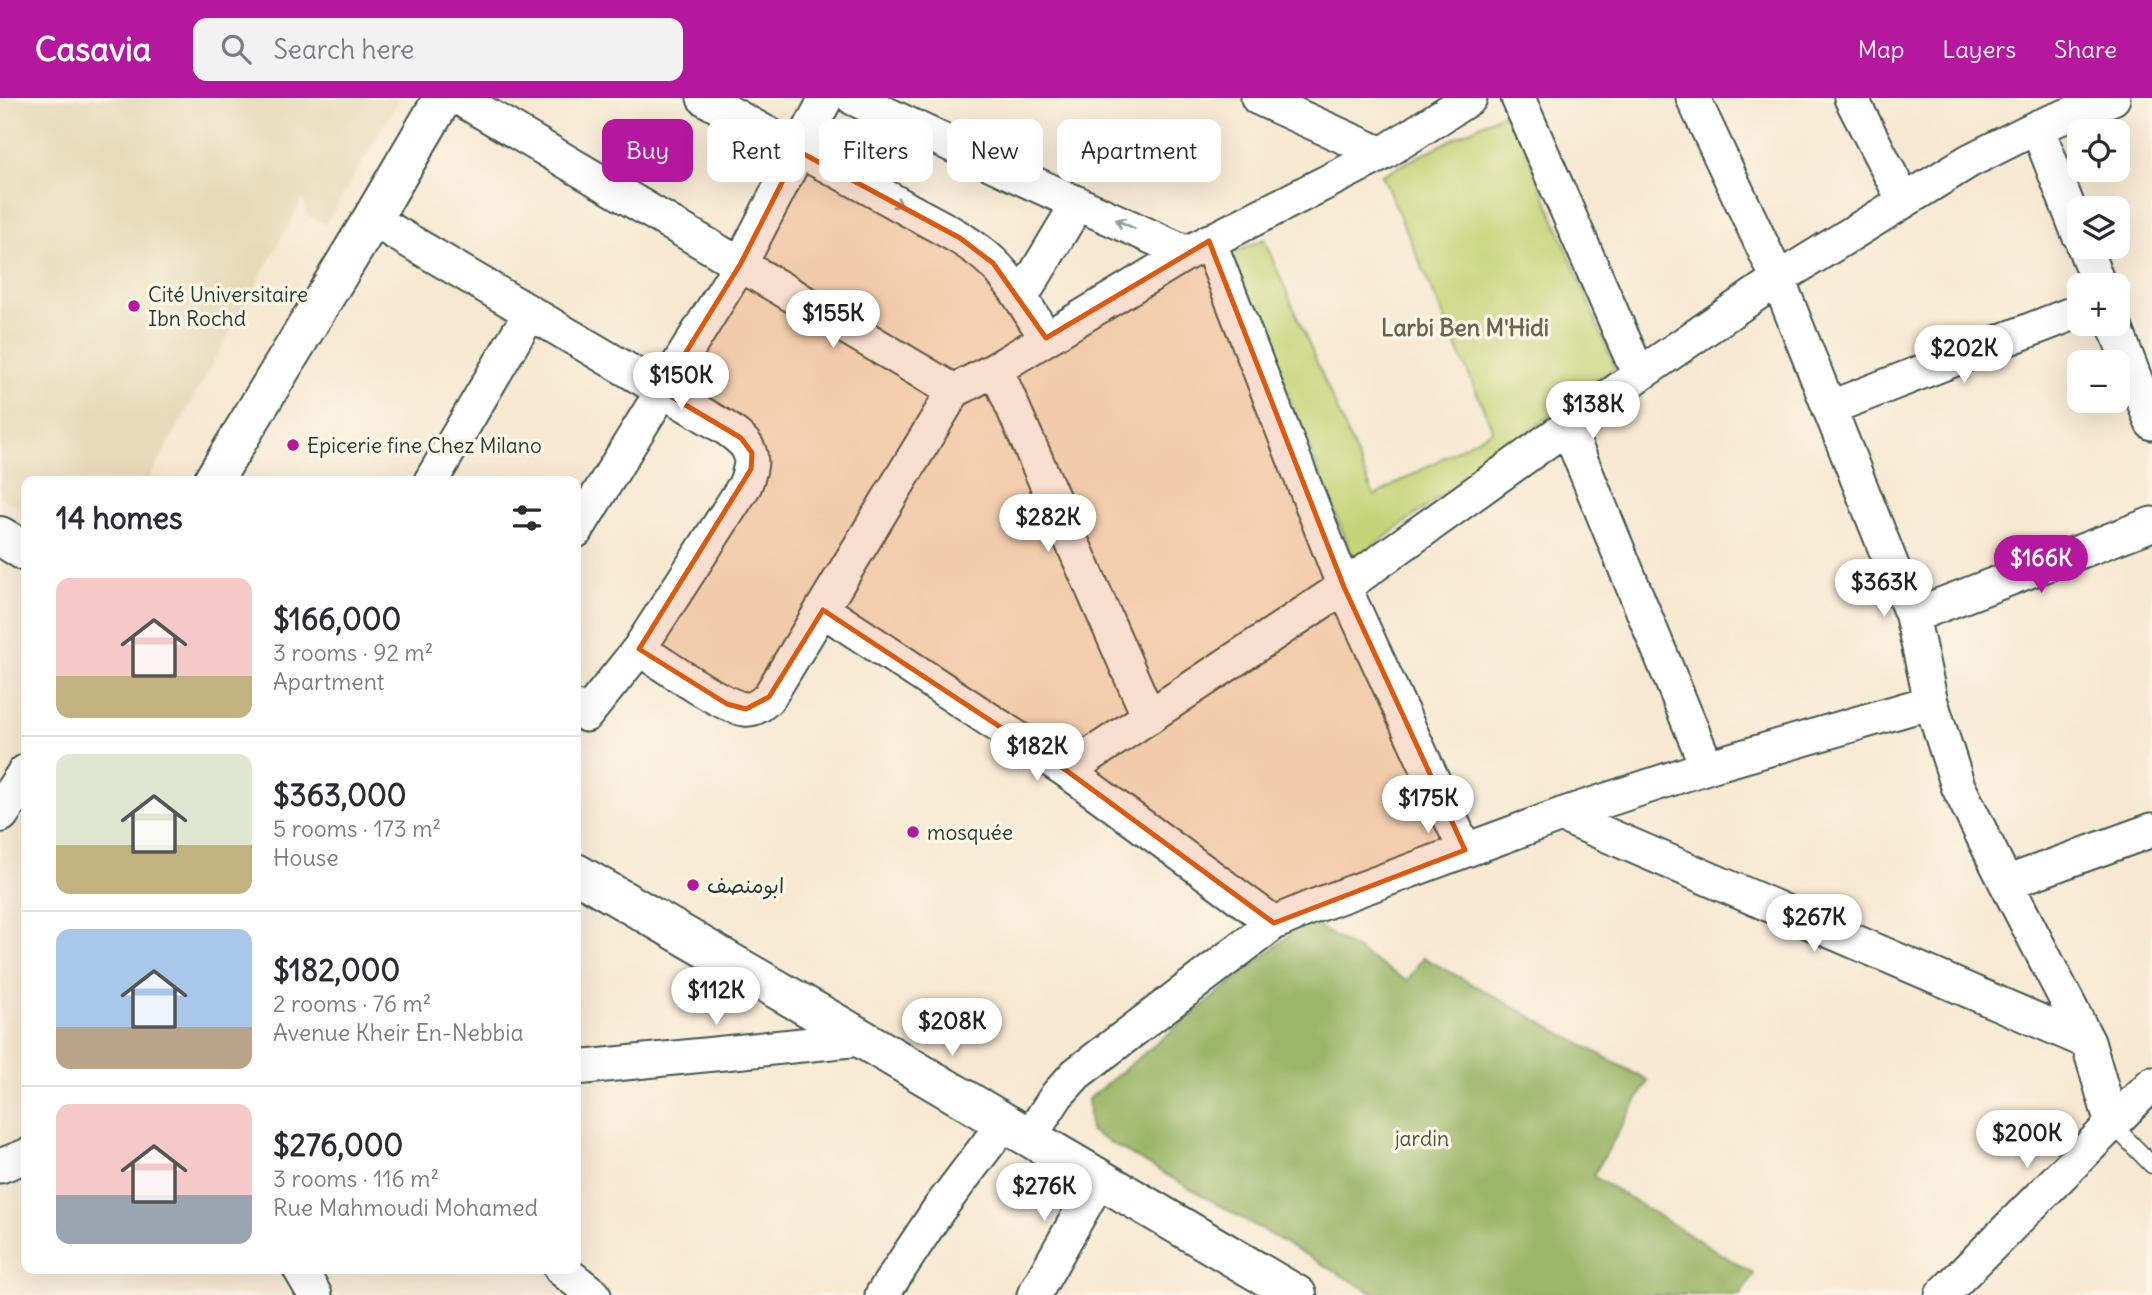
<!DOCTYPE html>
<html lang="en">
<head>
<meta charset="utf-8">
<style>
	body { margin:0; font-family:Delius,"Playpen Sans Arabic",sans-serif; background:#f2f2f3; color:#2b2b33; height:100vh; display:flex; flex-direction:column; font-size:26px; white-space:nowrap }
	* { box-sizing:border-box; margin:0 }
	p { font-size:23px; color:#7c7c81 }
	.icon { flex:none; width:38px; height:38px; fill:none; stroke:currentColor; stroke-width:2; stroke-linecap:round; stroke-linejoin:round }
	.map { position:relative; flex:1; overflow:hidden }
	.drawer { position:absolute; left:21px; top:378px; width:560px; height:798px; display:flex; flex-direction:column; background:#fff; border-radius:14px; box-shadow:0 7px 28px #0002 }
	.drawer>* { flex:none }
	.banner { position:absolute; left:602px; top:21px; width:665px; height:63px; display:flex; gap:14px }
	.fabs { position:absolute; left:2067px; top:21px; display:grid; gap:14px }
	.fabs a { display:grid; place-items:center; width:63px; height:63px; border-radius:14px; background:#fff; box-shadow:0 7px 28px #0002; font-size:35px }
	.price { position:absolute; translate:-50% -60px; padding:0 16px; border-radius:24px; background:#fff; color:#222; font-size:23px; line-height:46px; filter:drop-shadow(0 2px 4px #0008) }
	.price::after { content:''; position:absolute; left:50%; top:42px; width:21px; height:16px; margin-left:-10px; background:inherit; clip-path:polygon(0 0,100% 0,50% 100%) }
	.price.on { background:#b5179e; color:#fff }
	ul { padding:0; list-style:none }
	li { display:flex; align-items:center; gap:21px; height:175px; padding:0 35px }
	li+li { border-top:2px solid #e1e1e2 }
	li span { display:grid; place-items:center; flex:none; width:196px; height:140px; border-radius:14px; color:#555 }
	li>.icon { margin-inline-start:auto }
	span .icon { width:84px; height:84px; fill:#fffc; stroke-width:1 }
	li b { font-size:30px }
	h2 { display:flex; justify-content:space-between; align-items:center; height:84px; padding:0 35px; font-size:30px }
	.pill { padding:0 24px; border-radius:14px; background:#fff; box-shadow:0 7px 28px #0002; font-size:24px; line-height:63px }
	.pill.on { background:#b5179e; color:#fff }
	header { display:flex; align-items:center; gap:42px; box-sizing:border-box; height:98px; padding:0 35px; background:#b5179e; color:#fff }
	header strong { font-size:33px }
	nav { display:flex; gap:38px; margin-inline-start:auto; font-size:24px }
	.search { width:490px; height:63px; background:#f2f2f3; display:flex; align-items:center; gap:18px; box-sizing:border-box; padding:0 24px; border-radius:14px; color:#7c7c81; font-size:26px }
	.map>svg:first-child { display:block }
	.built { fill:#e7daba }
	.green { fill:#c4d477; stroke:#728856; stroke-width:2 }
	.forest { fill:#9bb668; stroke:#5d7a4e; stroke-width:2 }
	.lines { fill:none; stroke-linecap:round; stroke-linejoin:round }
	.lane-casing { stroke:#3f574c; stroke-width:19 }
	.street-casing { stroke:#3f574c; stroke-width:37 }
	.secondary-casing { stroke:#3f574c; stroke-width:42 }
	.lane { stroke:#fff; stroke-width:16 }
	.street { stroke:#fff; stroke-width:33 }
	.secondary { stroke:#fff; stroke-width:38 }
	.oneway { stroke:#8f9e9a }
	.marked { fill:#de580e; fill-opacity:0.2; stroke:#de580e; stroke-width:5; stroke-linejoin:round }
	.poi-dot { fill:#b5179e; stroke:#fcf5e5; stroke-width:2.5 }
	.labels { text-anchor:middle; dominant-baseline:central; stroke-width:7; stroke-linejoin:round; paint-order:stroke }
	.poi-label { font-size:21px; fill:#1f3d34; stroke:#fcf5e5; text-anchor:start }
	.park-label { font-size:21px; fill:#405b41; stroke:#fcf5e5 }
	.neighbourhood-label { font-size:23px; font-weight:bold; fill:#676650; stroke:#fcf5e5 }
</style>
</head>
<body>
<header>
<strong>Casavia</strong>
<div class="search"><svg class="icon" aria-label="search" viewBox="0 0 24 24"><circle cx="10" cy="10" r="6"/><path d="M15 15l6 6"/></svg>Search here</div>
<nav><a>Map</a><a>Layers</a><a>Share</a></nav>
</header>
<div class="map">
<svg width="2152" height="1197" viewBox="0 0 2152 1197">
	<rect width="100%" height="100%" fill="#fcf5e5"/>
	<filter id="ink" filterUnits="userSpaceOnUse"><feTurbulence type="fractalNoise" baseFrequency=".0143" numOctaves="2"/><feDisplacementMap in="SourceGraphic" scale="14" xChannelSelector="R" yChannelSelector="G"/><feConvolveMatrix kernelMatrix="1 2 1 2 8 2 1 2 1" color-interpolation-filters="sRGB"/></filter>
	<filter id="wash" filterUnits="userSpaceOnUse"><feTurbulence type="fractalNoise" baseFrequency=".00686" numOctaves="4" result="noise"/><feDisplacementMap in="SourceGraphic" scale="28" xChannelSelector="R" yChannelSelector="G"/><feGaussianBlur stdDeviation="1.57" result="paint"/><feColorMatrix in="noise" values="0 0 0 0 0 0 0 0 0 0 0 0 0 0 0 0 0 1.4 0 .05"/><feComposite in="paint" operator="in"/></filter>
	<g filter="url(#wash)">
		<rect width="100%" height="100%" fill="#f7e8d1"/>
		<!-- built -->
		<path class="built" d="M0,0H400L326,126L307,117L303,101L148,383H26V413L0,399Z"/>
		<!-- green -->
		<path class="green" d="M1510,12L1615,270L1354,462L1232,156L1264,141L1374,398L1493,332L1382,77Z"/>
		<!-- forest -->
		<path class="forest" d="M1308,822L1407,883L1423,859L1648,983L1593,1078L1754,1176L1740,1197H1376L1090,1033L1088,1001Z"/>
	</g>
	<g filter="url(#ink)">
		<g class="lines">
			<!-- lane casing -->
			<g class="lane-casing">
				<path id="lane" d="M2112,1026L2152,1067"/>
			</g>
			<!-- street casing -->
			<g class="street-casing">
				<path id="street" d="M459,0L954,293
					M704,0C771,40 841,73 909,112C938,128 971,143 994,166C1015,187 1030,215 1046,240
					M853,0L1015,77L1187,155
					M1258,0L1382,56
					M1518,0L1639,277
					M1693,0L1778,181L1912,518L1931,604L1958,688L2006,785L2088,944L2112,1026
					M1851,0L1904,103
					M2037,29L2079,137
					M372,121L724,329C751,347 757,356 745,387L639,551L586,617L576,610
					M1209,143L1344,489L1465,752
					M2084,149L2099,187
					M1021,200L1078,105
					M2114,226L2152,325
					M996,271L1149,619
					M1829,310L2079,213
					M1567,328L1707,669
					M431,383L530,215
					M576,433L741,165L826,0
					M823,512L1067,673L1274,825
					M1912,518L2152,426
					M639,551C662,565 722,609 745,611C755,612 762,606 769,599L954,293L996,271L1187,155L1382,56L1470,0
					M1067,673L1344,489L1639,277L1778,181L1969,63L2037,29L2113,0
					M1561,717L2088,944
					M2006,785L2152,732
					M576,970L861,941
					M1029,1040L1057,997L1076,976L1274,825L1312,809L1561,717L1707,669L1931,604
					M0,1068L26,1058
					M300,1171L315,1197
					M561,1171L594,1197
					M882,1197L939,1111L1004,1025
					M1034,1197L1100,1080
					M1942,1197L2152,986"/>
			</g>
			<!-- secondary casing -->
			<g class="secondary-casing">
				<path id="secondary" d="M213,383L372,121L443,0
					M0,438L26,454
					M0,715L26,676
					M576,775L837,926L1297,1197"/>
			</g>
			<!-- lane -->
			<use href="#lane" class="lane"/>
			<!-- street -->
			<use href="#street" class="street"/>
			<!-- secondary -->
			<use href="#secondary" class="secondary"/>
		</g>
		<!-- one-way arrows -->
		<defs><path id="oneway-shaft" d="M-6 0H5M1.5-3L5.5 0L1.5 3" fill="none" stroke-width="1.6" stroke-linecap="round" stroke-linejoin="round" transform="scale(1.75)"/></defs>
		<g class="oneway">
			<use href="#oneway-shaft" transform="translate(893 103) rotate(29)"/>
			<use href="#oneway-shaft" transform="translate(1125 126) rotate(-155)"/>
		</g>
	</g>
	<!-- marked area -->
	<path class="marked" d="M798,53L960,140L993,165L1046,240L1209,143L1344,489L1465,752L1274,825L1067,673L823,512L769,599L746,611L727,606L639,551L751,371L752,355L741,340L662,293L741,165Z"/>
	<!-- markers -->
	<g class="poi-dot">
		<circle cx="134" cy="208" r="7"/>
		<circle cx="293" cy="347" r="7"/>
		<circle cx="913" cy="734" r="7"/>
		<circle cx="693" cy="787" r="7"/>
	</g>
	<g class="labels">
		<!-- poi labels -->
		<g class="poi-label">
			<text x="148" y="196">Cité Universitaire<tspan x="148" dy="24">Ibn Rochd</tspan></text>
			<text x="307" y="347">Epicerie fine Chez Milano</text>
			<text x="927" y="734">mosquée</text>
			<text x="707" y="787">ابومنصف</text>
		</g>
		<!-- park labels -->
		<g class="park-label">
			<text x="1422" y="1040">jardin</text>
		</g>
		<!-- neighbourhood labels -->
		<g class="neighbourhood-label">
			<text x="1465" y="229">Larbi Ben M'Hidi</text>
		</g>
	</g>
</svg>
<div class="fabs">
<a><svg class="icon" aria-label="locate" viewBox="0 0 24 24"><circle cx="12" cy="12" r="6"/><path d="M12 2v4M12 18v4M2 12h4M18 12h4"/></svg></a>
<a><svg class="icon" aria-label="layers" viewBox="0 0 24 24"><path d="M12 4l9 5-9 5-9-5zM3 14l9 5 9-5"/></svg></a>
<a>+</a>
<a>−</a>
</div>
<b class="price" style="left:833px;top:252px">$155K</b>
<b class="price" style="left:1964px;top:287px">$202K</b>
<b class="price" style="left:681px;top:314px">$150K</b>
<b class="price" style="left:1593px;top:343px">$138K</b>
<b class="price" style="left:1048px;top:456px">$282K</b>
<b class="price on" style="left:2041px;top:497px">$166K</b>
<b class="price" style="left:1884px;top:521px">$363K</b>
<b class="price" style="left:1037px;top:685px">$182K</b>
<b class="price" style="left:1428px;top:737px">$175K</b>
<b class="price" style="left:1814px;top:856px">$267K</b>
<b class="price" style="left:716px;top:929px">$112K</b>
<b class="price" style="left:952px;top:960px">$208K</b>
<b class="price" style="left:2027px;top:1072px">$200K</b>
<b class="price" style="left:1044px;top:1125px">$276K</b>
<div class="banner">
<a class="pill on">Buy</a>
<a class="pill">Rent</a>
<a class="pill">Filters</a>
<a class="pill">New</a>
<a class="pill">Apartment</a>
</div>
<section class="drawer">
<h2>14 homes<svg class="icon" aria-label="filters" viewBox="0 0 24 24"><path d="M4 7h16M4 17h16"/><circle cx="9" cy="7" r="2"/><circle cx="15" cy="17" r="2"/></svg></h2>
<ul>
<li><span style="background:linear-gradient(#f6c9c9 70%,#c2b280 0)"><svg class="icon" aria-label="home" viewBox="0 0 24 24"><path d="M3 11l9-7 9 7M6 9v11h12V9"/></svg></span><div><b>$166,000</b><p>3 rooms · 92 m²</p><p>Apartment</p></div></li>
<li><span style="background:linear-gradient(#dfe7d0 65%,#c2b280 0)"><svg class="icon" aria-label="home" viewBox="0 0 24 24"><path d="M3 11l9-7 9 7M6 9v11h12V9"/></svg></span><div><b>$363,000</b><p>5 rooms · 173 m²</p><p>House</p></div></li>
<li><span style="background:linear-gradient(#a9c7e8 70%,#b9a48a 0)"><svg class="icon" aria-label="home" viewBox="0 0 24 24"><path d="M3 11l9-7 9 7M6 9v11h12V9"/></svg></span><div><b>$182,000</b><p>2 rooms · 76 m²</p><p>Avenue Kheir En-Nebbia</p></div></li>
<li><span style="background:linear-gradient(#f6c9c9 65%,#9aa5b1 0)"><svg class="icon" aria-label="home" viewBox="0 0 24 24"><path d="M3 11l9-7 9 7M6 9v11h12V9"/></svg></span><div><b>$276,000</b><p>3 rooms · 116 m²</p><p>Rue Mahmoudi Mohamed</p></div></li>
</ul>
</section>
</div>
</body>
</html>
